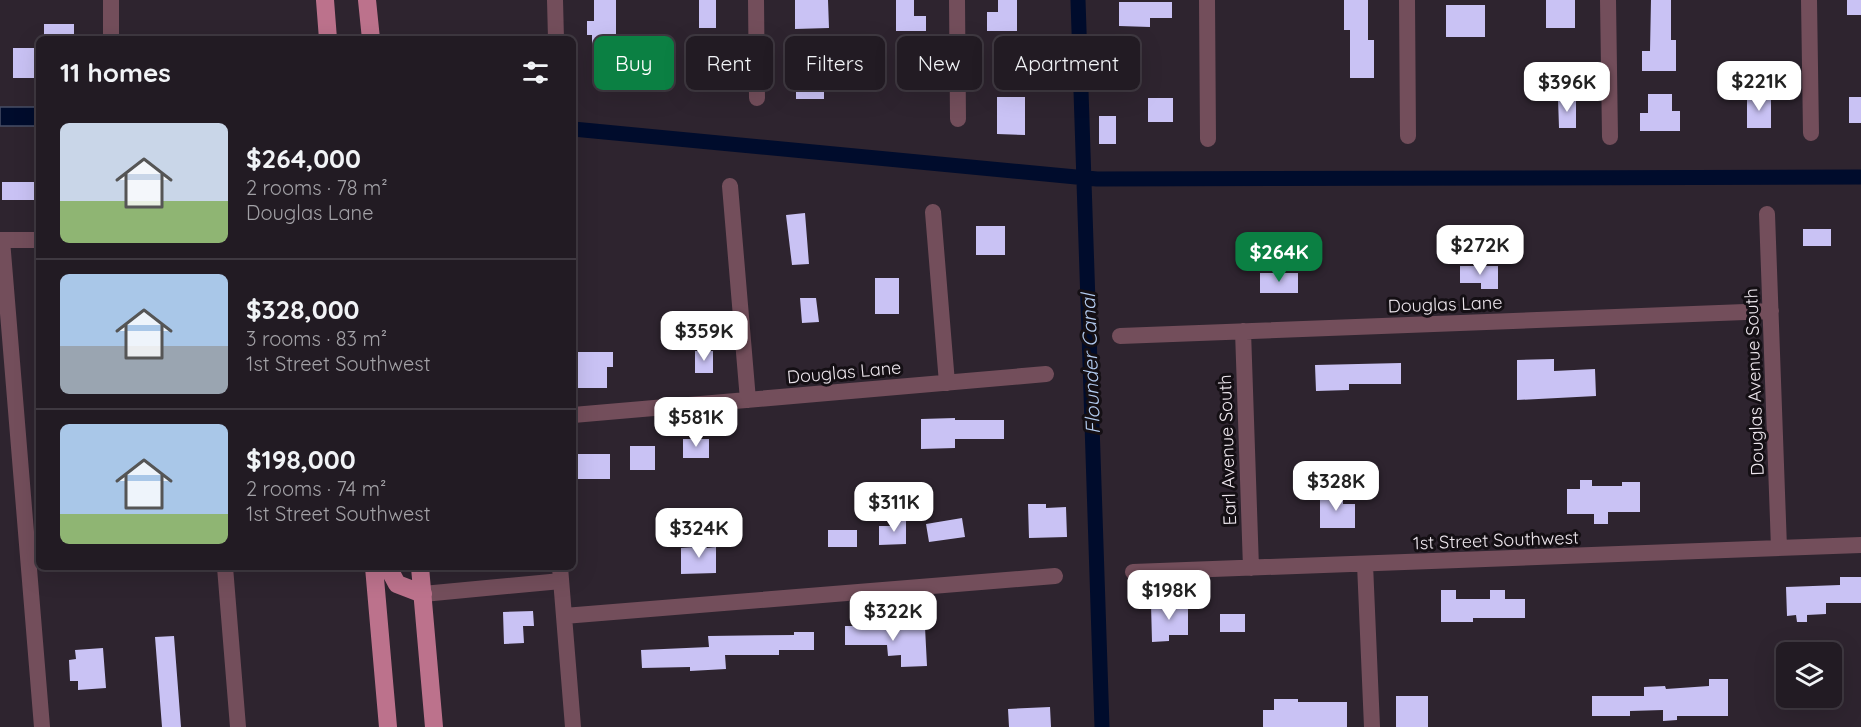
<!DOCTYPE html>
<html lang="en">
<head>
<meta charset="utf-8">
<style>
	body { margin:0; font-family:Quicksand,sans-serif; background:#2e2830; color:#f1f3f6; height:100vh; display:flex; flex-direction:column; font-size:22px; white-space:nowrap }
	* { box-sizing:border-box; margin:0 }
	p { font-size:20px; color:#a2a1a6 }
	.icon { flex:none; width:33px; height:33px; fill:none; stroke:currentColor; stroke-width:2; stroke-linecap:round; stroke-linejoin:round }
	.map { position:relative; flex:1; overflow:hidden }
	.panel { position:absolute; left:36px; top:36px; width:540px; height:534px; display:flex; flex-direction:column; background:#221b23; border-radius:9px; box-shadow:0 6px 24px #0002,0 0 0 2px #3f3941 }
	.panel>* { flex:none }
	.hud { position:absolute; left:594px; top:36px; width:570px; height:54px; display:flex; gap:12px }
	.buttons { position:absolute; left:1776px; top:642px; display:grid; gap:12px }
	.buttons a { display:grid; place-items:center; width:66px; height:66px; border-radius:9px; background:#221b23; box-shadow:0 6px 24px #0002,0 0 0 2px #3f3941; font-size:30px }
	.price { position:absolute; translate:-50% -51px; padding:0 14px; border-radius:12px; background:#fff; color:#222; font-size:20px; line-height:39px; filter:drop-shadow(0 2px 3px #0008) }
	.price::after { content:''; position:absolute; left:50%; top:36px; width:18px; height:14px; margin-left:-9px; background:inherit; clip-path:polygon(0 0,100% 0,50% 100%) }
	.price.current { background:#0b8043; color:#fff }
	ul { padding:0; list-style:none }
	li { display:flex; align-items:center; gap:18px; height:150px; padding:0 24px }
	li+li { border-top:2px solid #3f3941 }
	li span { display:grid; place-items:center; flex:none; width:168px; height:120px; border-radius:9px; color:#555 }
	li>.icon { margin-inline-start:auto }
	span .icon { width:72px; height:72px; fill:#fffc; stroke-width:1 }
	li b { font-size:26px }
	h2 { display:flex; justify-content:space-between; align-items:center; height:72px; padding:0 24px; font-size:26px }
	.tag { padding:0 21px; border-radius:9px; background:#221b23; box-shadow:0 6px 24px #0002,0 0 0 2px #3f3941; font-size:21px; line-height:54px }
	.tag.current { background:#0b8043; color:#fff }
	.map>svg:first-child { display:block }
	.water { fill:#000c2c; stroke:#474e66; stroke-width:1.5 }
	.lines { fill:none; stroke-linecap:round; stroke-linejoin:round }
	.canal { stroke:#000c2c; stroke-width:15 }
	.building { fill:#c9c2f4 }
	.minor { stroke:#734e5b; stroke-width:16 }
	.major { stroke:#bc728c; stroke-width:18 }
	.labels { text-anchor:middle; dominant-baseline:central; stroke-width:6; stroke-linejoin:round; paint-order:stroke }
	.street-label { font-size:18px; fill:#eee7ee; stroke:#140f14 }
	.water-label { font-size:20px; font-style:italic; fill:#b3ccf1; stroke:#140f14 }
</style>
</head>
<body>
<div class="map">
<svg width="1861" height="727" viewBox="0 0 1861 727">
	<rect width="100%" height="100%" fill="#2e242f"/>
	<!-- water -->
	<path class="water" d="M0,107H39V126H0Z"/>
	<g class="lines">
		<!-- canal -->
		<path class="canal" d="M1078,0L1102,727
			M573,129L1097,179L1861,177"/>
	</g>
	<!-- building -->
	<path class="building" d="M594,0H616V49H630V67H624V84H599V66H592V35H587V21H594Z
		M699,0H716V28H699Z
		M795,0H828L829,28L795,29Z
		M896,0H914V16H926V31H896Z
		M998,0H1017V31H987V12H998Z
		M1344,0H1368V40H1374V78H1350V30H1344Z
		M1546,0H1575V28H1546Z
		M1651,0H1671V40H1676V71H1642V51H1650Z
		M1847,0H1861V15H1847Z
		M1119,2H1172V18H1150V27L1119,26Z
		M1446,5H1485V37H1446Z
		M44,24H74V39H44Z
		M13,48H36V78H13Z
		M791,64H824V99H796V81H791Z
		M1648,94H1672V111H1680V131H1640V113H1648Z
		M1747,96H1771V128H1747Z
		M997,97H1025V135L997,134Z
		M1849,97H1861V123H1849Z
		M1148,98H1173V122H1148Z
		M1558,98H1576V128H1559Z
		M1099,116H1116V144H1099Z
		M2,182H39V200H2Z
		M805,213L809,264L792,265L786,215Z
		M976,226H1005V255H976Z
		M1803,229H1831V246H1803Z
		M1460,266H1498V289H1481V283H1460Z
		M1260,273H1298V293H1260Z
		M875,278H899V314H875Z
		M800,298H816L819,322L802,323Z
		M695,351H713V373H695Z
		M576,352H613V367H607V388H576Z
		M1554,359V371L1595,369L1596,396L1517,400V360Z
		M1401,363V384H1349V390L1316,391L1315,365Z
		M955,418V420H1004V439H955V448L921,449V419Z
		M683,439H709V458H683Z
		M630,446H655V470H630Z
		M575,454H610V479H575Z
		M1580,480H1592V486H1622V482H1640V512H1608V524H1594V514H1567V489H1580Z
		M1320,493H1343V504H1355V528H1320Z
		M1028,504H1046V508L1066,507L1067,537L1029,538Z
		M906,518V544L879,545V526H891V519Z
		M962,518L965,537L929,542L926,524Z
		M828,530H857V547H828Z
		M695,540H706L707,548L716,547V573L681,574V548L695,547Z
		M1840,577H1861V603H1826V614L1807,615V622H1797L1796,615L1787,616L1786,587L1840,585Z
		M1441,590H1456V599H1490V590H1505V599H1525V618H1473V622H1441Z
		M1188,603V635H1169V641L1152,642L1151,604Z
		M533,611L534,626H523L524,643L504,644L503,612Z
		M1220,614H1245V632H1220Z
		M845,626H874V629L925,627L927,666L901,667V655L888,656L887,645H845Z
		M794,632H814V650H779V655H725L726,669L690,671V667L642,668L641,650L709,647L708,636L794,635Z
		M174,636L181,727H162L155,637Z
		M103,648L106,688L78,690V681H70L69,660L76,659L75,650Z
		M1709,679H1728V716H1677V720L1663,721V710L1630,711V716H1592V696H1644V687L1665,686L1666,689L1709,686Z
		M1396,696H1428V727H1396Z
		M1274,699H1298V702H1347V727H1263V710H1274Z
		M1050,707L1051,727H1009L1008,709Z"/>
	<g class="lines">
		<!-- minor -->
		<path class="minor" d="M555,0L556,39
			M756,0L757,98
			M957,0L958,119
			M1207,0L1208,139
			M1407,0L1408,136
			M1608,0L1610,137
			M1809,0L1811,133
			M111,39V0
			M730,186L748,400
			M933,212L947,383
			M1767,214L1779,548
			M0,240H39
			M2,240L42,727
			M1243,331L1251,568
			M1120,336L1771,311
			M573,415L1046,374
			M1365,564L1372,727
			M225,567L238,727
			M560,567L573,727
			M1133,572L1861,545
			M423,594L561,581
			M564,616L1055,576"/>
		<!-- major -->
		<path class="major" d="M325,0L328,39
			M367,0L371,39
			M374,567L388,727
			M388,567L397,584L423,594
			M420,567L434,727"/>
	</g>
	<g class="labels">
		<!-- street labels -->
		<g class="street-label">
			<text transform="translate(1445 304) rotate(-2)">Douglas Lane</text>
			<text transform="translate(844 372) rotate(-5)">Douglas Lane</text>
			<text transform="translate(1754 382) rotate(-92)">Douglas Avenue South</text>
			<text transform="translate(1227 450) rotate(-92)">Earl Avenue South</text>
			<text transform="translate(1496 540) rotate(-2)">1st Street Southwest</text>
		</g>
		<!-- water labels -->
		<g class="water-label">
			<text transform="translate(1090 364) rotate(-92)">Flounder Canal</text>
		</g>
	</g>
</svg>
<div class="buttons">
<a><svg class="icon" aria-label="layers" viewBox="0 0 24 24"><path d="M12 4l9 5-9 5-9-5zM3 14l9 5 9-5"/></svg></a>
</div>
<b class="price" style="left:1759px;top:112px">$221K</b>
<b class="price" style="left:1567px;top:113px">$396K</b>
<b class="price" style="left:1480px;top:276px">$272K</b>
<b class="price current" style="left:1279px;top:283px">$264K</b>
<b class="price" style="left:704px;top:362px">$359K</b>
<b class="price" style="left:696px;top:448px">$581K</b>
<b class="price" style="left:1336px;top:512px">$328K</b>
<b class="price" style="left:894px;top:533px">$311K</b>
<b class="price" style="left:699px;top:559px">$324K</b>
<b class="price" style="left:1169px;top:621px">$198K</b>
<b class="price" style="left:893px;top:642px">$322K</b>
<div class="hud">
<a class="tag current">Buy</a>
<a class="tag">Rent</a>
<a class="tag">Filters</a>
<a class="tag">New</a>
<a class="tag">Apartment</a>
</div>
<section class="panel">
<h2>11 homes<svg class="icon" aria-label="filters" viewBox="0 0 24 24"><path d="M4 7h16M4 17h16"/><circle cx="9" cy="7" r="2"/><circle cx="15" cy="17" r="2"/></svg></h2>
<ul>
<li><span style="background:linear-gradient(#c9d6e8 65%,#8fb573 0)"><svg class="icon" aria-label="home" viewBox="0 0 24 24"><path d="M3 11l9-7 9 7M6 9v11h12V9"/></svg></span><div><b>$264,000</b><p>2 rooms · 78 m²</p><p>Douglas Lane</p></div></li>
<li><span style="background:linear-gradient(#a9c7e8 60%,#9aa5b1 0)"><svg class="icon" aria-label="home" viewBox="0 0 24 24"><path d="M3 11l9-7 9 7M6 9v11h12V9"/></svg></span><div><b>$328,000</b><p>3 rooms · 83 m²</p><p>1st Street Southwest</p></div></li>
<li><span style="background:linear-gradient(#a9c7e8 75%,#8fb573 0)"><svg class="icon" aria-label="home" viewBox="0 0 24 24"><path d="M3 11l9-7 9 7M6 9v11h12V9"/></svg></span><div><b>$198,000</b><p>2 rooms · 74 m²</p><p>1st Street Southwest</p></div></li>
</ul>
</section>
</div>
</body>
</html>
